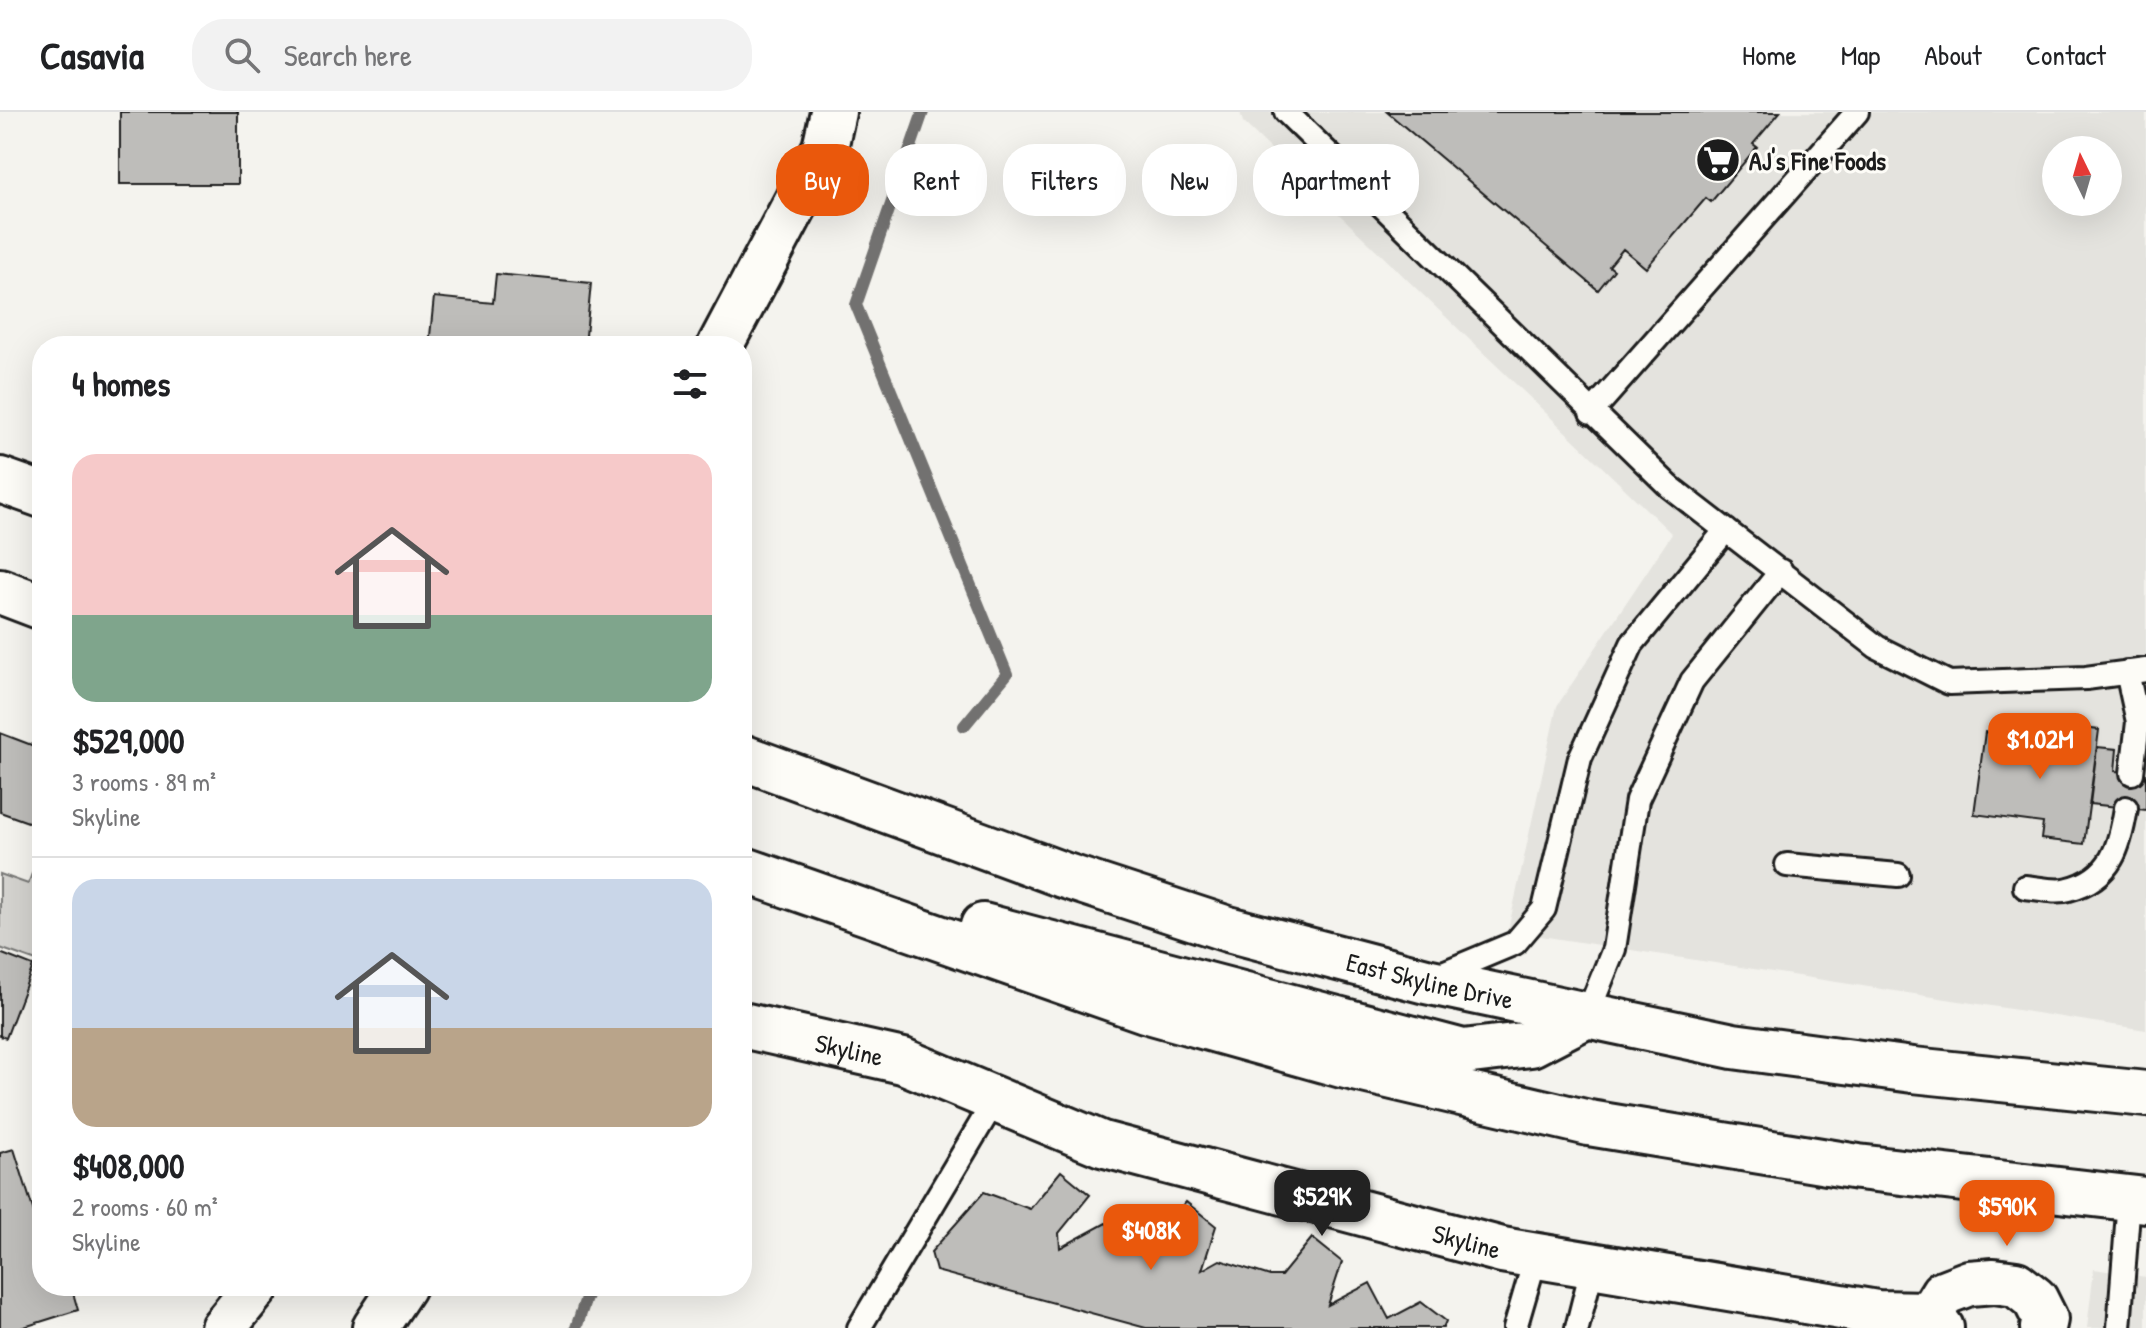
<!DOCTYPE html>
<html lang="en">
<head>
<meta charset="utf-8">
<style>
	body { margin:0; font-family:"Patrick Hand",sans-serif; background:#f2f2f2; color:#202124; height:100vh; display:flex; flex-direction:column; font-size:30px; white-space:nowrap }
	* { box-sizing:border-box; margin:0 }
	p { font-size:26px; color:#757577 }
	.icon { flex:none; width:44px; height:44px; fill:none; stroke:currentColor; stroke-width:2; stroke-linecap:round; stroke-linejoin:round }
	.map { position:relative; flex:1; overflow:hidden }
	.drawer { position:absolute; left:32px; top:224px; width:720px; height:960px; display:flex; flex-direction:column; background:#fff; border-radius:32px; box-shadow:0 8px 32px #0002 }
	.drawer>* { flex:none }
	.hud { position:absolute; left:776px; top:32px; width:760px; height:72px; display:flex; gap:16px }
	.needle { width:52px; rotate:355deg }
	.buttons { position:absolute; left:2042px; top:24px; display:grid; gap:16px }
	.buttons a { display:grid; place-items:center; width:80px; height:80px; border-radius:50%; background:#fff; box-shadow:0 8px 32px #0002; font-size:40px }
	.price { position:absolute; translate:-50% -68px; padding:0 18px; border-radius:16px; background:#ea580c; color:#fff; font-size:26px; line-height:52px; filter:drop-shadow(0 2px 4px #0008) }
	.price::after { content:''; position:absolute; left:50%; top:48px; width:24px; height:18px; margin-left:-12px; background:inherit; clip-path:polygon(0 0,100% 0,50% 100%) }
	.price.current { background:#222; color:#fff }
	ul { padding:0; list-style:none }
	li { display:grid; align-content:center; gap:16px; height:424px; padding:0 40px }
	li+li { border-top:2px solid #e0e0e0 }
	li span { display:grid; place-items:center; height:248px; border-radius:24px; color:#555 }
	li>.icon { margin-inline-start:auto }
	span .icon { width:144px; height:144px; fill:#fffc; stroke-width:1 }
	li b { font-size:34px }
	h2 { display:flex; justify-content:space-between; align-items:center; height:96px; padding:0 40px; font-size:34px }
	.pill { padding:0 28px; border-radius:32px; background:#fff; box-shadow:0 8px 32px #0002; font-size:28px; line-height:72px }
	.pill.current { background:#ea580c; color:#fff }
	header { display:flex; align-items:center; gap:48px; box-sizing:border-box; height:112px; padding:0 40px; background:#fff; border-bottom:2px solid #e0e0e0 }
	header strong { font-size:38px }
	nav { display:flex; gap:44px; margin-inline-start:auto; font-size:28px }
	.search { width:560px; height:72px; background:#f2f2f2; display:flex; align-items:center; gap:20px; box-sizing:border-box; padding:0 28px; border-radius:32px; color:#757577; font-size:30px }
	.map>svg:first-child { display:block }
	.built { fill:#e4e3de; fill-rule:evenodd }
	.green { fill:#d4d3cf; stroke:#787876; stroke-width:2 }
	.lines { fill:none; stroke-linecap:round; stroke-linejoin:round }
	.stream { stroke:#72716f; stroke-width:12 }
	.building { fill:#bebdba; stroke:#1c1c1c; stroke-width:2 }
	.service-casing { stroke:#1c1c1c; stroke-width:28 }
	.minor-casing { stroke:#1c1c1c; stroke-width:50 }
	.primary-casing { stroke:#1c1c1c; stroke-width:50 }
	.service { stroke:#fdfcf7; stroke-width:22 }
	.minor { stroke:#fdfcf7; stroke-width:44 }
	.primary { stroke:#fdfcf7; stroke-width:44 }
	.labels { text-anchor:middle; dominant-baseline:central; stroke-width:6; stroke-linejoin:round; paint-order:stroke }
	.poi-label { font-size:26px; font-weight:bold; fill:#1c1c1c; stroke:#fdfcf7; text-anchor:start }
	.street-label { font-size:26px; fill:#1c1c1c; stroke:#fdfcf7 }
</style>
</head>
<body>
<header>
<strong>Casavia</strong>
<div class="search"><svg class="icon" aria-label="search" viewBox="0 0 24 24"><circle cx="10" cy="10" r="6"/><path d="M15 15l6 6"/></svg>Search here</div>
<nav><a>Home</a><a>Map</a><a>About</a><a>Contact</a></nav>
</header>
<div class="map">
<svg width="2146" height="1216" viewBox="0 0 2146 1216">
	<rect width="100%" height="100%" fill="#f4f3ee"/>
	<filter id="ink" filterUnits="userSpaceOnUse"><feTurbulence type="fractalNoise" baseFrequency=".0125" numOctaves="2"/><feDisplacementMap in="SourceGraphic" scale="16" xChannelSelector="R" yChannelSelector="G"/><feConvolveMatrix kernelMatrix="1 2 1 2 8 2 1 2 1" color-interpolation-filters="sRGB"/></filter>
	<g filter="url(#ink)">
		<!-- built -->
		<path class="built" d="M1240,0H2146V918L1508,819L1557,594L1672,422L1243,10ZM2056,38H2108V90H2056Z
			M2094,1157L2146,1165V1216H2087Z"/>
		<!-- green -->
		<path class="green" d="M42,735V851L0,836V762L28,772Z"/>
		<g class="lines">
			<!-- stream -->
			<path class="stream" d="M923,0L856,193L1007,562L964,614
				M576,1216L590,1174"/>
		</g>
		<!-- building -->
		<path class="building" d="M120,0H238V72H120Z
			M1387,0H1780L1753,32L1757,35L1711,90L1706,86L1646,156L1623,137L1609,154L1614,158L1598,178Z
			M496,162L591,171L585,234H429L434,185L493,191Z
			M2056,613L2099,618L2084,732L2041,727L2043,711L1974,702L1985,620L2055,629Z
			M0,621L42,637V715L0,700Z
			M2097,635L2117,637L2115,659L2146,662V698L2090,692Z
			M0,841L33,854L6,926L0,924Z
			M14,1037L39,1116L42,1115V1174H71L78,1198L21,1216H0V1041Z
			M1061,1059L1090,1083L1059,1121L1060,1136L1106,1111L1129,1131L1153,1130L1186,1090L1216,1114L1202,1158L1220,1148L1270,1164H1281L1312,1126L1342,1150L1328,1193L1370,1171L1389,1207L1421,1190L1446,1209L1443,1216H1146L936,1159L931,1140L984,1080L1030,1097Z"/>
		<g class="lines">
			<!-- service casing -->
			<g class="service-casing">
				<path id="service" d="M1286,0L1670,375L1877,535L1949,571L2086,566L2146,558
					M1591,301L1857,0
					M2127,560L2138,610L2132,661
					M1787,753L1898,763
					M2025,775C2037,776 2057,781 2069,777C2112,766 2120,734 2126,696
					M1436,864L1515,831L1544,797L1580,646L1632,532L1726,418
					M1587,903L1614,837L1637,688L1692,569L1781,459
					M859,1216L995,988
					M1515,1216L1536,1144
					M1577,1216L1593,1153
					M2119,1216L2129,1087"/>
			</g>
			<!-- minor casing -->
			<g class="minor-casing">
				<g id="minor">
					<path d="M720,234L825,36L833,0"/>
					<path id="s1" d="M742,913L903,949L1102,1032L1502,1138L1877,1201L1930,1202L1941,1216"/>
					<path d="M1930,1202L1943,1181L1969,1171L1994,1169L2016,1172L2035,1187L2045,1207L2043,1216"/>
					<path d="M223,1216L257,1174"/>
					<path d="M375,1216L403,1174"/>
				</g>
			</g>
			<!-- primary casing -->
			<g class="primary-casing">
				<g id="primary">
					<path d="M0,368L42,383"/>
					<path d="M0,479L42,495"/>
					<path id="s2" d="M742,645L1063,763L1228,817L1426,869L1733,934L1913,958L2146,982"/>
					<path d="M742,757L1145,898L1342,953L1589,1011L1858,1055L2146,1088"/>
					<path d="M983,814L1463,940L1531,932L1587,903"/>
				</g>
			</g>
			<!-- service -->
			<use href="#service" class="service"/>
			<!-- minor -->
			<use href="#minor" class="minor"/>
			<!-- primary -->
			<use href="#primary" class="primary"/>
		</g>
	</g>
	<!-- icons -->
	<defs>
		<g id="supermarket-disc" transform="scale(2.3)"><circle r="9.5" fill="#1c1c1c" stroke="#fdfcf7"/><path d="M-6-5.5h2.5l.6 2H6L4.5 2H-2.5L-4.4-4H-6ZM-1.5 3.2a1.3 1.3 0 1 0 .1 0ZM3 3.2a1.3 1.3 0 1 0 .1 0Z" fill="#fff"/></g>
	</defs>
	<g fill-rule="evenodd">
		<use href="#supermarket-disc" x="1718" y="48"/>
	</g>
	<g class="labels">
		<!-- poi labels -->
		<g class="poi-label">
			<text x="1749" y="48">AJ's Fine Foods</text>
		</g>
		<!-- street labels -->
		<g class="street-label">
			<text stroke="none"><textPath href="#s2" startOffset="724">East Skyline Drive</textPath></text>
			<text stroke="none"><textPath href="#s1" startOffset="110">Skyline</textPath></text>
			<text stroke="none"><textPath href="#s1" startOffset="758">Skyline</textPath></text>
		</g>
	</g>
</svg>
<div class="buttons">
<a><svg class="needle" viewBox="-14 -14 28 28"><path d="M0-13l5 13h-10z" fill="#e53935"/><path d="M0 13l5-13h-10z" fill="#757577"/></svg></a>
</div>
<b class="price" style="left:2040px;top:669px">$1.02M</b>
<b class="price current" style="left:1322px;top:1126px">$529K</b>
<b class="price" style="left:2007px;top:1136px">$590K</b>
<b class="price" style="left:1151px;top:1160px">$408K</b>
<div class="hud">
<a class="pill current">Buy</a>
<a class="pill">Rent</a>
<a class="pill">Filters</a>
<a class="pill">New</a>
<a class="pill">Apartment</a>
</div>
<section class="drawer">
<h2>4 homes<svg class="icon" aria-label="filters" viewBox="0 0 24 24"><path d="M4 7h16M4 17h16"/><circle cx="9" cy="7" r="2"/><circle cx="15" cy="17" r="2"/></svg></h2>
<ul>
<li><span style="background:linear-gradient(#f6c9c9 65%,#7fa58c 0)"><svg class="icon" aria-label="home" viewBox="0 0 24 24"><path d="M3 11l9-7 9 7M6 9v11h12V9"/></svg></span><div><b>$529,000</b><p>3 rooms · 89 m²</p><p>Skyline</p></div></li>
<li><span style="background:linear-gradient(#c9d6e8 60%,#b9a48a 0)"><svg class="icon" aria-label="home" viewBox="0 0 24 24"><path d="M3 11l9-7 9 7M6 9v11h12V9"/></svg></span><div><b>$408,000</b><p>2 rooms · 60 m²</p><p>Skyline</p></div></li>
</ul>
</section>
</div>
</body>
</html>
